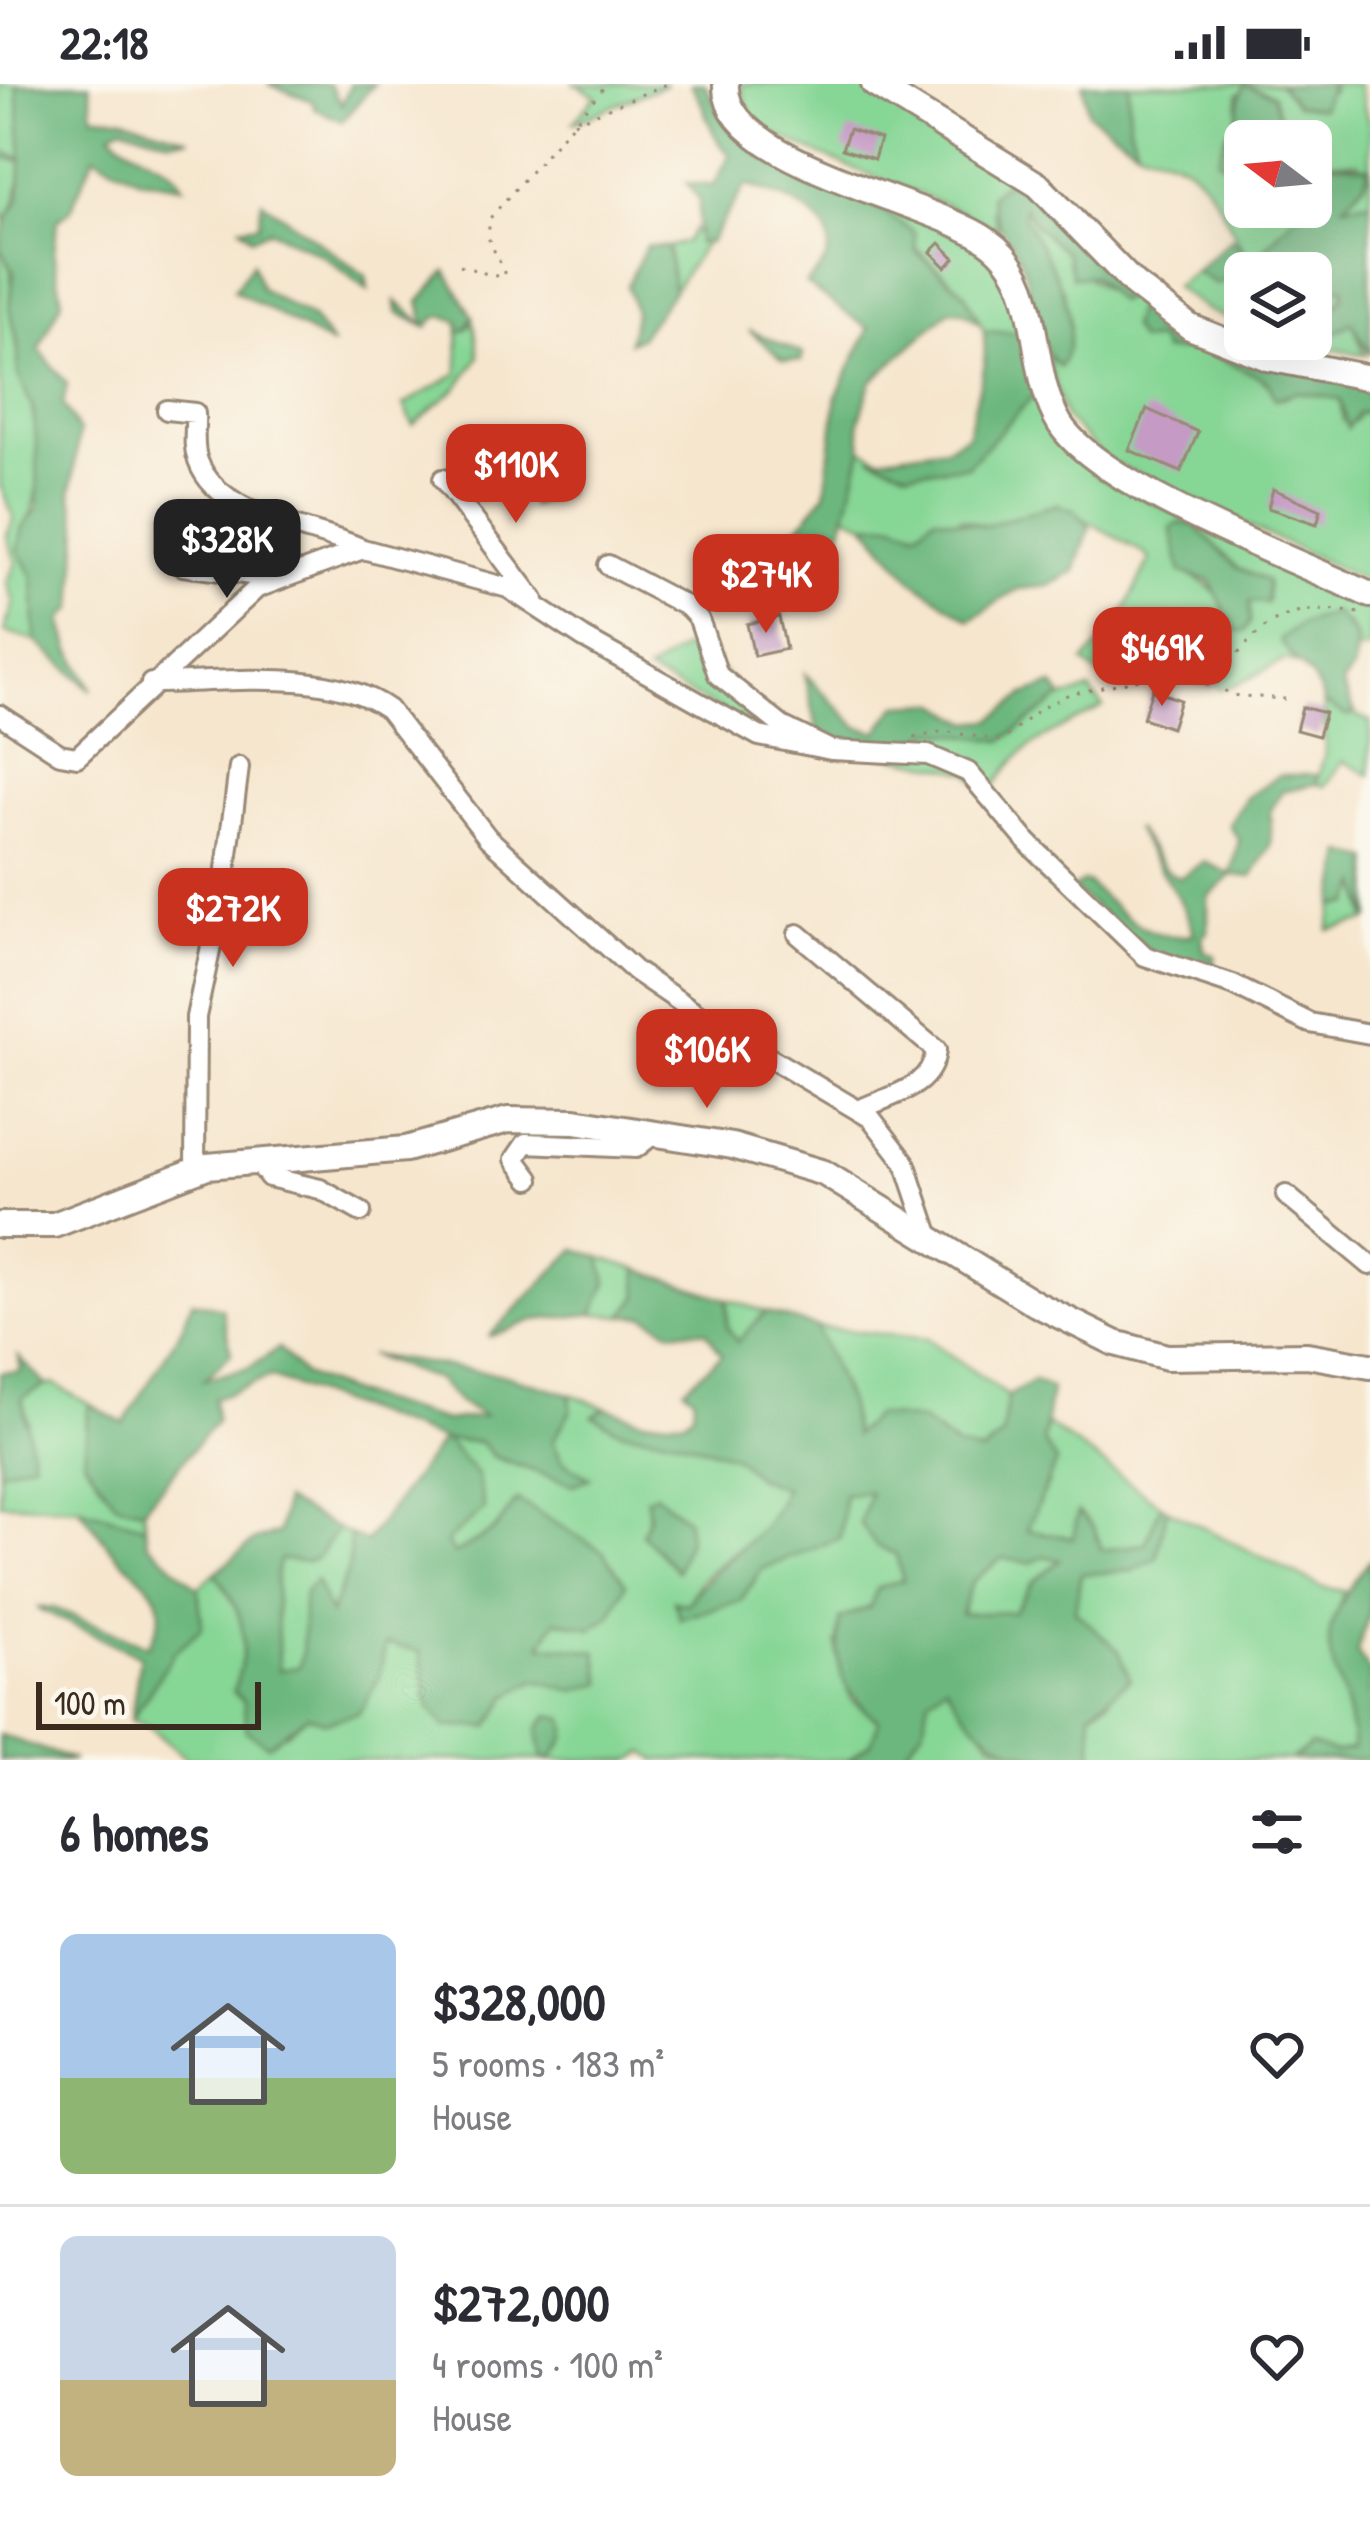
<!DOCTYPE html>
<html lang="en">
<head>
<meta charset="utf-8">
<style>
	body { margin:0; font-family:"Patrick Hand",sans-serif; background:#f7f7f7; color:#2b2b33; height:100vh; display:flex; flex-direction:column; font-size:45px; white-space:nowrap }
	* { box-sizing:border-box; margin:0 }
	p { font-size:39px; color:#7c7c81 }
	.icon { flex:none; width:66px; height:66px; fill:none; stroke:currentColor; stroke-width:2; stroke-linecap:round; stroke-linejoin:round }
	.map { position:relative; height:1676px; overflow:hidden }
	.panel { display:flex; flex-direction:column; background:#fff; flex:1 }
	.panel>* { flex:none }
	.needle { width:78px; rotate:286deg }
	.buttons { position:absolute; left:1224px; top:36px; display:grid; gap:24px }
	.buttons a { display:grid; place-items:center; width:108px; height:108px; border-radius:18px; background:#fff; box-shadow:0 12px 48px #0002; font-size:60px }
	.scale { position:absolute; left:36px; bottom:30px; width:225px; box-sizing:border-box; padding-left:12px; border:6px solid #3b2a1e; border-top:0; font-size:33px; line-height:42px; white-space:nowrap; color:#3b2a1e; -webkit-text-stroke:9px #fbf7ec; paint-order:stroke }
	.price { position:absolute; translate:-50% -102px; padding:0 27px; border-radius:24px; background:#c8321e; color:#fff; font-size:39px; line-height:78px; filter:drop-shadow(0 3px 6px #0008) }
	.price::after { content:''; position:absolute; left:50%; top:72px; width:36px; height:27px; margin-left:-18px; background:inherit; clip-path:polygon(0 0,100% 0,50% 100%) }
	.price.selected { background:#222; color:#fff }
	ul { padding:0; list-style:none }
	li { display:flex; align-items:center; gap:36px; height:300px; padding:0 60px }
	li+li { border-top:3px solid #e1e1e2 }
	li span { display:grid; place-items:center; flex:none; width:336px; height:240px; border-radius:18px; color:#555 }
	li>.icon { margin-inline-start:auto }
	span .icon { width:144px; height:144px; fill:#fffc; stroke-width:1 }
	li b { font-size:51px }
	h2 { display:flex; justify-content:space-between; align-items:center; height:144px; padding:0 60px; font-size:51px }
	.status { display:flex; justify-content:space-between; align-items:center; height:84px; padding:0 60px; background:#fff; direction:ltr }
	.status svg { height:33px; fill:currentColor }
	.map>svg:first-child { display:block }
	.green { fill:#86d695; stroke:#60805a; stroke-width:3; fill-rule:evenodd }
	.forest { fill:#6cb77e; stroke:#54704e; stroke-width:3; fill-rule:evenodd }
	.building { fill:#c59ac5 }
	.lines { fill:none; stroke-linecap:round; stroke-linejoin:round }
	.minor-casing { stroke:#988876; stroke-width:24 }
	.major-casing { stroke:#988876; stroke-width:30 }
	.path { stroke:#988876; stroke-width:3; stroke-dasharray:3 9; stroke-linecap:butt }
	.minor { stroke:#fff; stroke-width:18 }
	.major { stroke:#fff; stroke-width:24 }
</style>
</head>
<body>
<div class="status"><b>22:18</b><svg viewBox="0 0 49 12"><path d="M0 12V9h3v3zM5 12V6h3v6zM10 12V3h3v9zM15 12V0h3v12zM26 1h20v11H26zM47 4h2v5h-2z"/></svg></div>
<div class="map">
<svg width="1370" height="1676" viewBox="0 0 1370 1676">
	<rect width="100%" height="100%" fill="#fbf7ec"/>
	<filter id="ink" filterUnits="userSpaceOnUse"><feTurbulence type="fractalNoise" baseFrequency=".00833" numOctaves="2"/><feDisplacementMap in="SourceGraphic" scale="24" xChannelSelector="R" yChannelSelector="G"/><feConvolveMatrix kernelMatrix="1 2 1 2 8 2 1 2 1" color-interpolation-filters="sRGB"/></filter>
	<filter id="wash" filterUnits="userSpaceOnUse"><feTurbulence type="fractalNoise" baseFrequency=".004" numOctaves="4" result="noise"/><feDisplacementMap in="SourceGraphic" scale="48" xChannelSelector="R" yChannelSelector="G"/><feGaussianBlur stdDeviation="2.7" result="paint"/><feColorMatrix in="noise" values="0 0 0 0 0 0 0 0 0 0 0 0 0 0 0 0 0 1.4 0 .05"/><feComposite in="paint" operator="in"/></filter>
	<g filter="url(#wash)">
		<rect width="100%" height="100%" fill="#f6e6ce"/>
		<!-- green -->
		<path class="green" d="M0,0L18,1C20,46 31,97 6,136L0,126V74H17L0,67Z
			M576,0H667L572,39L596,12Z
			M740,0H863L1013,92L992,126L998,146C918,103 831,83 752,37Z
			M1129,0H1279L1296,20L1332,8V0H1358L1370,44V117L1344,122L1364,99L1359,78L1322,77V54L1255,57L1274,53L1281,40L1273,11L1238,10V35L1224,54L1231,84L1245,72V123L1240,125L1311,123V115L1315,120C1296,137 1277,153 1258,172H1247C1229,144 1214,96 1182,79C1170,72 1151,69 1137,64L1129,40Z
			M853,107C899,126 963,141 998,178C1015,196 1018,226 1023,249L984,247L964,208Z
			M1025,121L1035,141L1067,170L1068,182C1091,192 1102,208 1124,216L1126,212L1138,222L1133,231L1148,257L1158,255L1163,267C1206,262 1254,279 1281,314L1297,308L1340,315L1343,337H1355L1359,329L1370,328V499L1107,376L1065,334L1047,272L1069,252L1064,208L1023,132Z
			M694,145L704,161L673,207L668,163L685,158Z
			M0,164C21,196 5,201 11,234C21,293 61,391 23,444L33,493L36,557L4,548L14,518L7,499L16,479L7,452L14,433L0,402Z
			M1195,187L1216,199L1245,192V243L1207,226L1174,203Z
			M1311,202L1345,204L1343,214L1330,222C1317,245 1325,266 1285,255H1311Z
			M473,232L479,273L458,303L413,341L404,321L458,289L459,247L471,241Z
			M1352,237L1365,271L1316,262Z
			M1037,308L1051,346L1099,393L1370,520V564L1354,567L1357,556L1348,540L1327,534L1281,556L1296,580L1286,576C1263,585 1243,601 1219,605L1216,597L1211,602L1164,590L1112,603L1084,578L1118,541L1150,475L1145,470L1058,420L985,442L961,434L917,447L895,439L866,440L846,430L862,365L908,387L967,382ZM1172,444L1210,456L1238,484L1267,497V518L1250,517L1247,527C1216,518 1216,499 1181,488Z
			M790,454L798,514L775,497L728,510Z
			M702,552L707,571L792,663L647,588Z
			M1090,606L1103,623C1056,647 1014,661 990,712L968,688L880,670L935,647L1002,657L1053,617Z
			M1324,620L1370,637V691L1343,677L1325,702L1316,700L1325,669Z
			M1360,798L1367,837L1329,846L1334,822L1351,820Z
			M600,1173L637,1185L639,1212L623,1232L593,1230L607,1198Z
			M727,1215L766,1228L737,1259L727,1242Z
			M816,1243L928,1255L1008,1312L1002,1352L982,1369L958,1364L921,1337L854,1351L848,1319Z
			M54,1300L89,1320L86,1340L116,1419L143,1425L145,1442L79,1423L0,1419V1387L28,1338L22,1314L30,1305Z
			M570,1310L605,1323L594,1331L734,1372L758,1394L784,1404C771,1452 736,1462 704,1493C694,1503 687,1521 681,1534L752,1502L762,1485L840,1454L844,1410L871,1407L876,1462L896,1470L903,1496L836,1559L851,1616L879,1637L871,1659L848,1676H656L645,1668L632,1676H188L148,1642L131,1636L174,1569L202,1543L198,1504L215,1489C254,1544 241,1555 244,1617L286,1650L308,1631L378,1596L385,1559L420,1568L429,1623L489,1643L508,1612L536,1596L574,1607L541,1562L556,1536L591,1544L517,1417L494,1447L453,1470L446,1457L464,1437L477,1391L443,1355L480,1358L493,1373L572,1401L589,1393L562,1377L553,1357L571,1326ZM647,1415L688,1454L677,1487L642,1450L649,1432Z
			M1047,1340L1161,1421L1146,1460L1102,1466L1094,1444L1079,1429L1074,1454L1026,1446L1049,1398L1043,1357Z
			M1167,1425L1321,1503L1344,1507C1315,1576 1349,1602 1353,1665L1335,1669L1311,1661L1290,1676H1094L1091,1628L1109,1617L1119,1567L1075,1527L1081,1490L1132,1487L1157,1474Z
			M338,1445L350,1451L349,1483L330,1532L315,1498L300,1583L279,1587C279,1567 270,1484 280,1475C295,1460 323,1461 338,1445Z
			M1044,1471L1061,1476L1033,1498L1014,1528L961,1530L972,1498L1002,1474L1030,1479Z
			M947,1599L992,1658L1041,1676H899L923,1644L929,1613Z"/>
		<!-- forest -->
		<path class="forest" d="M17,0H90L93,31L121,33L190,55L170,56L122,42L111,48C129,71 171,74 183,102L140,95L94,72L71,125L57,136L54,171L62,217L39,265L67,300L63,320L79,348L71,409L79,444L74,525L62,535L70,564L92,606L36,557L33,493L18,466L23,444L38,423L37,368L33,325L18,291V257L9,223L14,188L0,164L6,136L20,114L21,76L0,74V67L22,74Z
			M268,0H329L342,21L350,0H374L342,37L315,25L312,17Z
			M691,0H705L726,41L761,71L853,107L915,149L916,168L964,208L980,239L962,227L950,226L871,298L859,338L862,365L836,471L813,487L804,519L792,493L790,454L825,410L837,311L869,245L806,200C868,145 792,114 746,101L709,159H698L699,115L687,99L714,102L730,70C707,51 708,23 691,0Z
			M1083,0H1129V40L1137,64L1088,29Z
			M1279,0H1332L1321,24L1296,21Z
			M1245,1L1273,11L1281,40L1274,53L1245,57V72L1231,84L1218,75C1222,59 1228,52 1235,39C1241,26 1236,14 1245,1Z
			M1317,50L1322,54V77L1370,83L1364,99L1344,121L1370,117V271L1352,238L1316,262L1301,259L1325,246L1324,233L1343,214L1344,204L1311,202V189H1245L1216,200L1195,187L1232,154L1247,172H1258L1293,133L1314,120L1311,57H1307Z
			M1013,92L1126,212L1118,218L1093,192L1072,193L1067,170L1035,141L1024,123L1023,132C1047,175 1089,232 1060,283C1031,261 1034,210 1021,177C1010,149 996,148 990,111Z
			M262,117L366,192L368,206L324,172L270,146L252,154L241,143L259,140Z
			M646,162L668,163L673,207L640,253L629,258L635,227L627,202Z
			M252,179L261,205L312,234L333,262L234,206Z
			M446,187L473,232L466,246L459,247V238C443,230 438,229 427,243L397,228L396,217L426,242L419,218Z
			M1138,222L1187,252L1370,303V328L1359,329L1347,344L1340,315L1297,308L1275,315L1268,297L1202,266L1163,267L1158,255L1139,257L1130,242Z
			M749,246L803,270L801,277L783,276Z
			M984,247L1023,249L1037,308L967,382L908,387L874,374L946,363L967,351L985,280Z
			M557,394L564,396V409L531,422L529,401Z
			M1057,420L1076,427L1090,443L1075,487L1049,502L1018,505L970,536L912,496L866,440L895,439L917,447L935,432L985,442Z
			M1180,439L1194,441L1238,484L1267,497V519L1250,518V539L1244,548L1235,546L1210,497L1181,488L1171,444Z
			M1336,529L1357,556L1354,584L1342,600L1355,628L1348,633L1324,619C1317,590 1295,581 1280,556L1300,540Z
			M805,590L858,643L877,648L898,621L937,619L969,638L992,636L1025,611L1053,601L1062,613L1002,657L935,647L880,670L821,662Z
			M1279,691H1318L1316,700L1282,707L1270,727L1271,761L1252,793L1232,791L1208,813V848L1202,854L1204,867L1215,872L1211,893L1161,879L1072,805L1085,797C1118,826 1150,862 1194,850C1183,810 1153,782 1135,744L1166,786L1179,794L1205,778L1231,790L1239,756L1229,741L1246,714Z
			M1344,769L1370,775V836L1360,800L1351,820L1334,822Z
			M576,1165L600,1173L607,1198L593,1230L534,1236L488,1253Z
			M637,1185L727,1215V1242L737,1258L766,1228L816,1243L848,1319L854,1351L875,1331L921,1337L957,1363L982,1369L1002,1352L1008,1312L1034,1297L1051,1305L1043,1357L1056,1378L1027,1446L1073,1454L1078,1428L1094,1444L1102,1466L1145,1460L1161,1421L1167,1425L1157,1474L1132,1487L1081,1490L1075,1527L1119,1567L1130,1595L1091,1628L1094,1676C1021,1676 985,1665 946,1600L929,1614L923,1644L899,1676H848L871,1659L879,1637C842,1608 832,1584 840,1535L870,1523L877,1504L903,1496L896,1470L876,1462L860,1439L870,1408L844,1410L840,1454L762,1485L740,1517L680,1534L674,1517L688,1520C714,1476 770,1456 784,1404L758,1394L734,1372L677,1355L620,1347L593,1332L605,1323L643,1336H685L693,1328L694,1313L684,1304L722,1271L706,1247H671L645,1232H623L639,1212ZM1044,1472L1060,1476L1033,1498L1014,1528L961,1530L972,1498L1002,1474L1031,1479Z
			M192,1217L222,1224L231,1270L205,1295L249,1284L279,1264L303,1291L359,1312L445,1337L483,1332L459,1319L437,1296L369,1271L505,1291L570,1310L571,1326L553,1357L562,1377L590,1394L573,1401L493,1372L480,1358L445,1356L477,1391L484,1425L446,1458L454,1470L494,1447L517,1416L604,1468L626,1500L611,1531L591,1544L556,1536L541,1561L596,1567L603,1599L574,1607L536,1596L508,1612L489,1643H445L429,1623L420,1568L386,1560L378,1596L359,1629L325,1638L308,1631L268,1661L246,1647L244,1617L233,1608C251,1559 246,1531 215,1489L255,1456L278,1449L284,1417L338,1445C314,1472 326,1483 280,1475C271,1491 279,1560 279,1586L299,1583C307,1556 299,1536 305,1507L316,1497L330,1530L349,1483L350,1451L366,1458L442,1356L270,1293L214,1315L216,1337L143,1425L116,1419L84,1376L89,1320L124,1339L183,1242Z
			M19,1273L46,1301L22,1314L33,1377L0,1387V1288H21Z
			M655,1409L687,1436L688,1454L677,1487L642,1450L649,1432L647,1415Z
			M79,1423L145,1442L147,1458L198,1504L202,1543L174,1569L131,1636L140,1572L37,1524H54L148,1562C178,1512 146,1501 115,1469C102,1455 91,1438 79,1423Z
			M1370,1476V1527L1357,1568L1370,1589V1676H1290L1311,1661L1335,1669L1353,1665C1347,1570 1293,1574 1370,1476Z
			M549,1631L564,1634C572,1654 561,1658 552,1674L543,1675L538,1645Z
			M0,1651L74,1676H0Z"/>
		<g id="blocks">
			<!-- building -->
			<path class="building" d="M849,45L880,55L874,75L842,65Z
				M940,159L955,174L946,183L931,168Z
				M1147,325L1198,348L1181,388L1129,366Z
				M1273,405L1321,426L1317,440L1268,424Z
				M779,533L786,565L754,572L747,540Z
				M1152,606L1180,616L1171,644L1143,634Z
				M1302,623L1325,629L1318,652L1296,646Z"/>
		</g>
	</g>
	<g filter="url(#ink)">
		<use href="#blocks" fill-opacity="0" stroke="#988876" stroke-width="3"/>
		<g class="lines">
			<!-- minor casing -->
			<g class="minor-casing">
				<path id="minor" d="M167,326L195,329C196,346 192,361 198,377C219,435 315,442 363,465
					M443,395L534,516
					M608,481L688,523L699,535L718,591L782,642L831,666L928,671L968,688L1028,759L1145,872L1233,901L1310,939L1370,950
					M183,482L274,494
					M151,599C223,599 327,582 388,625L488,754L635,887L711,939L871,1034L905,1078L929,1150
					M0,631L60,670L77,673L257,504L363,465L508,504L584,554L759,652L831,666
					M798,850L936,966C932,1005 890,1011 861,1025
					M257,1077L269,1093L320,1105L361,1128
					M195,1085L196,933L224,801L239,683
					M530,1095L515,1075L526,1059L636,1064L655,1049
					M1286,1111L1370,1181"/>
			</g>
			<!-- major casing -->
			<g class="major-casing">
				<path id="major" d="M726,0C721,79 931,116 988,157C1047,198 1025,284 1060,340C1100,403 1296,476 1370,511
					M874,0L1038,101L1134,200L1190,243L1268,274L1370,294
					M0,1141H54L207,1082L406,1065L508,1036L575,1037L732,1062L824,1089L1036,1220L1115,1259L1167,1273L1307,1271L1370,1282"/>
			</g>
			<!-- path -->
			<path class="path" d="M574,38L667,0
				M460,181L493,192L505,191L488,153L490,134L607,0
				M1217,597L1229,611L1285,615
				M914,654L944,647L1002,657L1038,626L1069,610L1164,590L1211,602C1262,541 1274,518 1359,529"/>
			<!-- minor -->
			<use href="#minor" class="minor"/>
			<!-- major -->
			<use href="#major" class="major"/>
		</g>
	</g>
</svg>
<div class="buttons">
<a><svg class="needle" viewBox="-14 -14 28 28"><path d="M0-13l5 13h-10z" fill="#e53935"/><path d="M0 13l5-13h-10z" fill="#7c7c81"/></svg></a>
<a><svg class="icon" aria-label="layers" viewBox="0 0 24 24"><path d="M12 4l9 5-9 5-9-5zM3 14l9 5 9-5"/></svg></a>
</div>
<div class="scale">100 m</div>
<b class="price" style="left:516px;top:442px">$110K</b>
<b class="price selected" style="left:227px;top:517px">$328K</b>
<b class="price" style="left:766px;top:552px">$274K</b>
<b class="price" style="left:1162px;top:625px">$469K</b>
<b class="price" style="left:233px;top:886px">$272K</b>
<b class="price" style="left:707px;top:1027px">$106K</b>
</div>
<section class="panel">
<h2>6 homes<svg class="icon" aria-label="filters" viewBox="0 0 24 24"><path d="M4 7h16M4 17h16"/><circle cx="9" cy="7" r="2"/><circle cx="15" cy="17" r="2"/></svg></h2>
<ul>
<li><span style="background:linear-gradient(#a9c7e8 60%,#8fb573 0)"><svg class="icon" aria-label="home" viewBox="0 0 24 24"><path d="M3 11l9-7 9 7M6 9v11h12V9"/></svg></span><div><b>$328,000</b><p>5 rooms · 183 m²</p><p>House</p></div><svg class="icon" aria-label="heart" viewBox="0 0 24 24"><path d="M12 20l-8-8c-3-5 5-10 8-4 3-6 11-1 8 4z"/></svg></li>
<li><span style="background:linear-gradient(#c9d6e8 60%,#c2b280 0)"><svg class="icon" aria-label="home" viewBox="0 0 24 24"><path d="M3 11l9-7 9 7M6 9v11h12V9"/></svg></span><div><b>$272,000</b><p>4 rooms · 100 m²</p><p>House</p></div><svg class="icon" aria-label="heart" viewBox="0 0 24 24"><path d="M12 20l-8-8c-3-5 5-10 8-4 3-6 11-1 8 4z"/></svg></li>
</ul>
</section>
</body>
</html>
